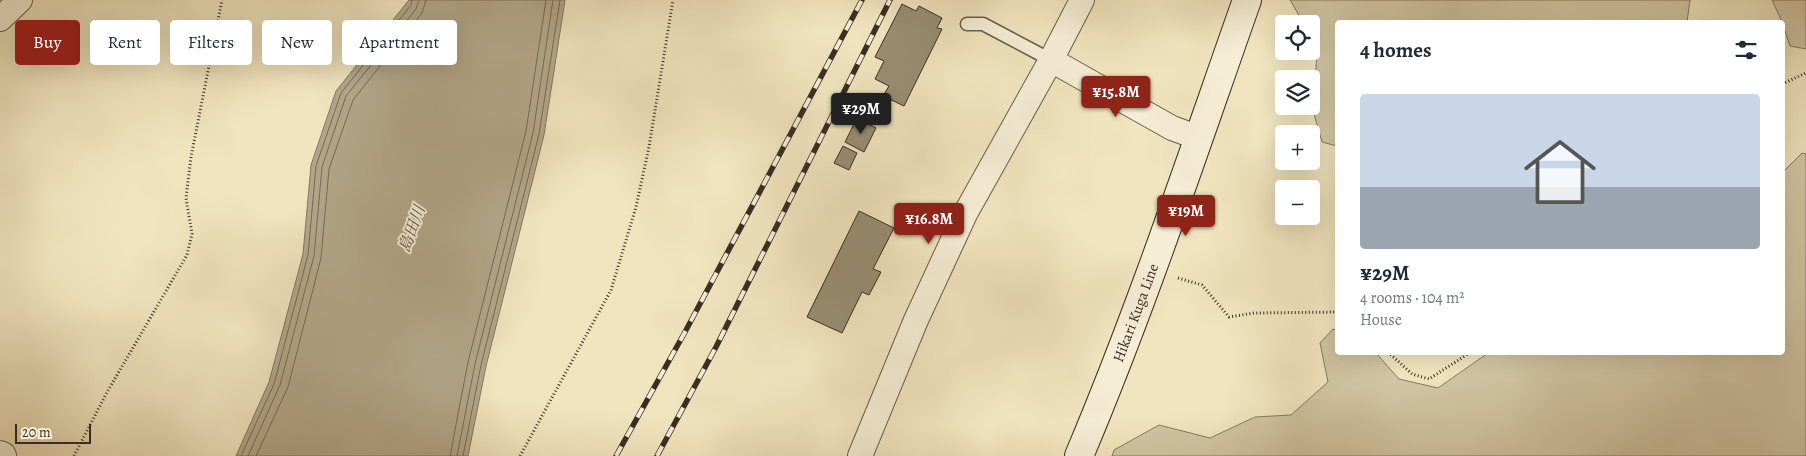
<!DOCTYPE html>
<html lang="en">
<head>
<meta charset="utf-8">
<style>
	body { margin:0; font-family:Alegreya,"Noto Serif JP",serif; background:#f6f6f7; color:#1f2937; height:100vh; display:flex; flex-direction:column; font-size:19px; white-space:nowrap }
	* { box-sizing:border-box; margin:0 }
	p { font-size:16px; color:#747a83 }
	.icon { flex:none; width:28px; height:28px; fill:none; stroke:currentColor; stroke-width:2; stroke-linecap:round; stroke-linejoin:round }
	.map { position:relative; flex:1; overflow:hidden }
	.drawer { position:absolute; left:1335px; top:20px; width:450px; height:335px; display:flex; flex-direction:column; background:#fff; border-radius:5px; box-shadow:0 5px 20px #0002 }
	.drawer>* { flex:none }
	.hud { position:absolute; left:15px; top:20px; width:475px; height:45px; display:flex; gap:10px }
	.tools { position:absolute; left:1275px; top:15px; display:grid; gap:10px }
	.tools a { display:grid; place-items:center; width:45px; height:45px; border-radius:5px; background:#fff; box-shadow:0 5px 20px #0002; font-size:25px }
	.scale { position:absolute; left:15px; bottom:12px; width:76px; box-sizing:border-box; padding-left:5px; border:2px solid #392e22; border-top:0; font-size:14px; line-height:18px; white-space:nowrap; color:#392e22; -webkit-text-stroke:4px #f5edd5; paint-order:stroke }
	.price { position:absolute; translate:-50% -42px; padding:0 11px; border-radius:5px; background:#8f2418; color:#fff; font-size:16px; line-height:32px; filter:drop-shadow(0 1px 2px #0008) }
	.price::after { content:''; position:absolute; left:50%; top:30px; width:15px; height:11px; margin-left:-8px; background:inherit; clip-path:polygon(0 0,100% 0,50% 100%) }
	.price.current { background:#222; color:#fff }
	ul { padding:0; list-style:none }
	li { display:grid; align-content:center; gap:10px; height:265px; padding:0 25px }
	li span { display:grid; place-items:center; height:155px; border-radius:5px; color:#555 }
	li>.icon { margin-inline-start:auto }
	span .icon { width:90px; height:90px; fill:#fffc; stroke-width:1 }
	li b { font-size:21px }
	h2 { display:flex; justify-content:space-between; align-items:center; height:60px; padding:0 25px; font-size:21px }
	.tag { padding:0 18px; border-radius:5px; background:#fff; box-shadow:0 5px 20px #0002; font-size:18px; line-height:45px }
	.tag.current { background:#8f2418; color:#fff }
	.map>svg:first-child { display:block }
	.green { fill:#d1c5a3; stroke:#857a62 }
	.water { fill:#b2a689; stroke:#827660 }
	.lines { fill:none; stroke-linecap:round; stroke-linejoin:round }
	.shore { stroke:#766a56; stroke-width:1 }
	.building { fill:#988d73; stroke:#392e22 }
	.service-casing { stroke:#675c49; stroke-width:15 }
	.minor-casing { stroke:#675c49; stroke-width:26 }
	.tertiary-casing { stroke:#675c49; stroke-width:30 }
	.secondary-casing { stroke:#392e22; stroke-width:30 }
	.path { stroke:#392e22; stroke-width:3; stroke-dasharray:1 2.5; stroke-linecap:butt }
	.service { stroke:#f5edd5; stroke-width:12 }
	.minor { stroke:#f5edd5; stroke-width:24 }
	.tertiary { stroke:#f5edd5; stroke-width:28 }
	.secondary { stroke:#f5edd5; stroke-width:28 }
	.rail-casing { stroke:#392e22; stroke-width:5.5 }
	.rail { stroke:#f5edd5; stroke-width:4; stroke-dasharray:11; stroke-linecap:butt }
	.labels { text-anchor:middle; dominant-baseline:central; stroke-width:4; stroke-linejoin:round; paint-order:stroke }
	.street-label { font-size:15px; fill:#392e22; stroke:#f5edd5 }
	.water-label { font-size:16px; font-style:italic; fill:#5d5241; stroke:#f5edd5 }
</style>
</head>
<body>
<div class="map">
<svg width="1806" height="456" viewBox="0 0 1806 456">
	<rect width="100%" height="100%" fill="#f0e4be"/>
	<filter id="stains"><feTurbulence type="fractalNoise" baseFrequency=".004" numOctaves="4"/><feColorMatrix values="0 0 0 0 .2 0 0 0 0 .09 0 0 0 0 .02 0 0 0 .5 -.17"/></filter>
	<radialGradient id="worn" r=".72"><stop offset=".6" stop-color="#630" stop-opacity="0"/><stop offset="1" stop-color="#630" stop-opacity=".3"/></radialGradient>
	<!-- green -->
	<path class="green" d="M1290,0H1690L1687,22H1338L1337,146L1322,142L1314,114L1317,45L1311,36V24H1304Z
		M1772,0H1806V49L1790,46L1782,22Z
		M1802,153L1806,154V456H1112L1114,450L1159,425L1210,438L1255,417L1291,415L1328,382L1320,343L1333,329L1337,330L1338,352L1376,353L1399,379L1438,388L1488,353L1782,352L1783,172Z"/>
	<!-- water -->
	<path class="water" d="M409,0H565L544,135L486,366L468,456H236L269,382L303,254L311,165L336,91Z"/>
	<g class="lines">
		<!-- shore -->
		<path class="shore" d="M241,456L274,384L308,255L316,166L341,93L411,5L412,0
			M248,456L280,385L314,256L322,167L346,96L416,9L419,0
			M256,456L288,387L321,258L329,169L353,100L422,13L426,0
			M450,456L468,362L526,131L546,0
			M457,456L475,364L533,133L553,0
			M463,456L481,365L539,134L560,0"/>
	</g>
	<!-- building -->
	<path class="building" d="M902,4L916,11L919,6L942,18L937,28L942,29L904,106L883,96L889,86L875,79L884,61L875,57Z
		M857,118L876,128L864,152L845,142Z
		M843,146L857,153L849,170L834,163Z
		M859,211L894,228L873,269L881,272L869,295L862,292L842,333L807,317Z"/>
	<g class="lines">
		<!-- service casing -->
		<g class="service-casing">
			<path id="service" d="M967,24H983L1051,60"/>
		</g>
		<!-- minor casing -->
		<g class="minor-casing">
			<path id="minor" d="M0,19L20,0
				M1051,60L1172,128L1199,138
				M860,456L916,320L965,214L1051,60L1082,0"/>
		</g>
		<!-- tertiary casing -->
		<g class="tertiary-casing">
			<path id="tertiary" d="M0,455L2,456"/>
		</g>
		<!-- secondary casing -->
		<g class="secondary-casing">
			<g id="secondary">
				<path id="s1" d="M1079,456C1142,307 1193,153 1247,0"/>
			</g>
		</g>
		<!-- path -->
		<path class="path" d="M1782,84L1806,73
			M1178,278L1202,285L1229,317L1254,313L1338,312
			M1388,352L1412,374L1429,379L1471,352
			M74,456L106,394L187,255L192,234L186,198L191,157L222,0
			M520,456L611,290L636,207L649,147L673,0"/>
		<!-- service -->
		<use href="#service" class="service"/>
		<!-- minor -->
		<use href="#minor" class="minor"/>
		<!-- tertiary -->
		<use href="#tertiary" class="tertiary"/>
		<!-- secondary -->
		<use href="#secondary" class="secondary"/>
		<!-- rail casing -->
		<g class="rail-casing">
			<path id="rail" d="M616,456L685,332L862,0
				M657,456L716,347L890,0"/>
		</g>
		<!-- rail -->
		<use href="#rail" class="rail"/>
	</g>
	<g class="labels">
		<!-- street labels -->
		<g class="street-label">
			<text stroke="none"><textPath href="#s1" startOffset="154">Hikari Kuga Line</textPath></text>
		</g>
		<!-- water labels -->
		<g class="water-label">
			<text transform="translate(412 229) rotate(-70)">島田川</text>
		</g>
	</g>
	<rect width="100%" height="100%" filter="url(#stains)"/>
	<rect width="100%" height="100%" fill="url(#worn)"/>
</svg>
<div class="tools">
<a><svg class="icon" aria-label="locate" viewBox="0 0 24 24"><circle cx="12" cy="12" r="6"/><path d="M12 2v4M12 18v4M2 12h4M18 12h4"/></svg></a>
<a><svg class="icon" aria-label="layers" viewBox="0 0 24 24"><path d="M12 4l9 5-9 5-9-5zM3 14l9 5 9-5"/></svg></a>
<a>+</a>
<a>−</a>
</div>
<div class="scale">20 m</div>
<b class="price" style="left:1116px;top:118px">¥15.8M</b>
<b class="price current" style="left:861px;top:135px">¥29M</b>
<b class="price" style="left:1186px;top:237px">¥19M</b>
<b class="price" style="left:929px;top:245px">¥16.8M</b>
<div class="hud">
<a class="tag current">Buy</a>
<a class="tag">Rent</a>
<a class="tag">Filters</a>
<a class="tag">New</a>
<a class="tag">Apartment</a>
</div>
<section class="drawer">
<h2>4 homes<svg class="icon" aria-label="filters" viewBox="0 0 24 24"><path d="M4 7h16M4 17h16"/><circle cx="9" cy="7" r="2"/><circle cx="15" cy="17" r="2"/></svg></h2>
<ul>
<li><span style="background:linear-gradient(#c9d6e8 60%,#9aa5b1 0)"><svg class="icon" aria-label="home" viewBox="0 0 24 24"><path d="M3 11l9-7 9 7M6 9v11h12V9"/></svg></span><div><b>¥29M</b><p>4 rooms · 104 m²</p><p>House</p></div></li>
</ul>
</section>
</div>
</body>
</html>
